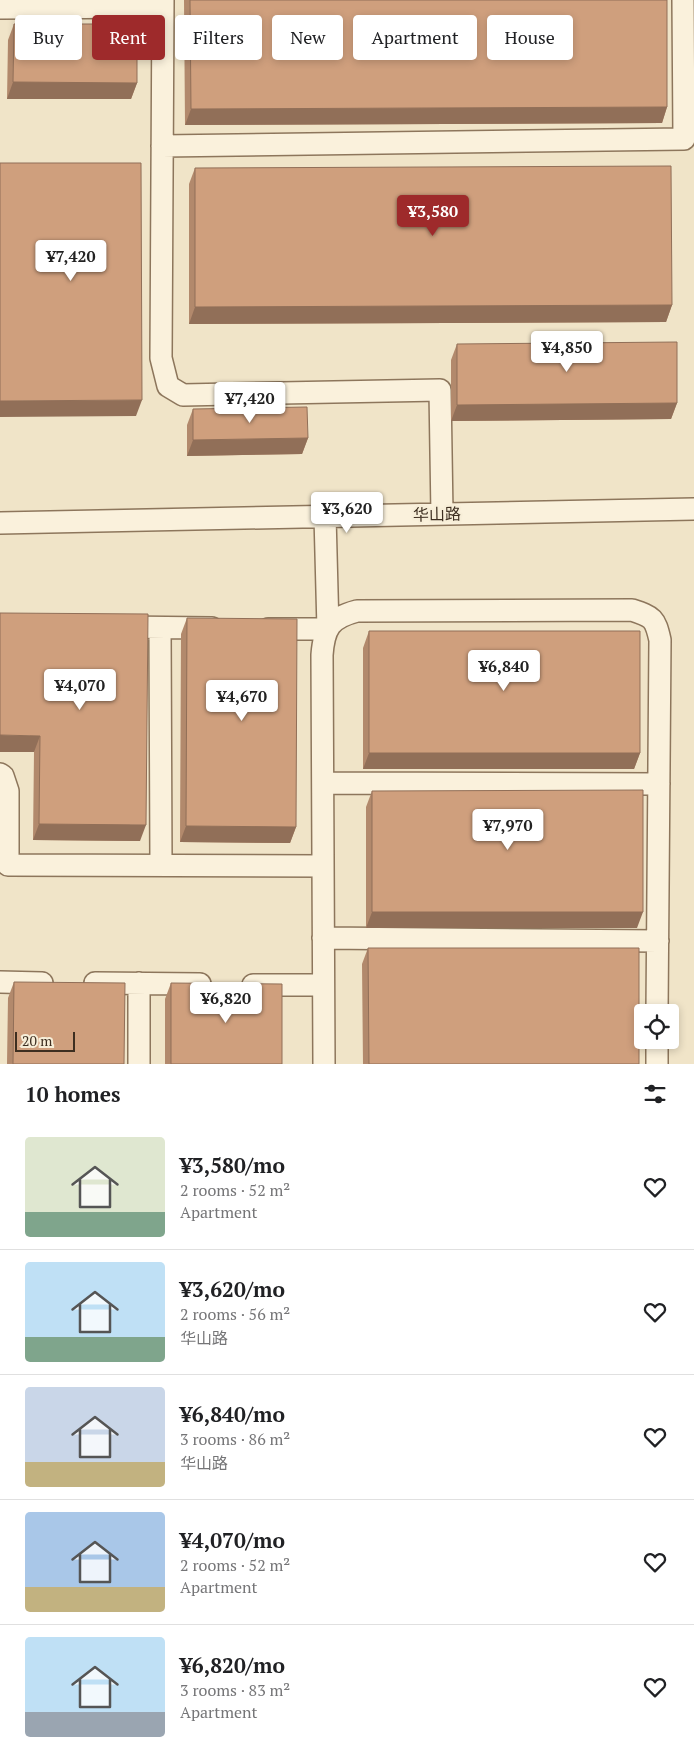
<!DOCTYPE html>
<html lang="en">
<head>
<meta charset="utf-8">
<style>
	body { margin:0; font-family:"PT Serif","Noto Sans SC",serif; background:#f6f6f6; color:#202124; height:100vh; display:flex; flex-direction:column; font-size:19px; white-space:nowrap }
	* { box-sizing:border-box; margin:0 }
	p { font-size:16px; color:#757577 }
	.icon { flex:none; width:28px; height:28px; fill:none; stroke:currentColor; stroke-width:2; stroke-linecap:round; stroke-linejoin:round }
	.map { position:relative; height:1064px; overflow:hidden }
	.side { display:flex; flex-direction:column; background:#fff; flex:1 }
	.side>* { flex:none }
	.guide { position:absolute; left:15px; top:15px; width:665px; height:45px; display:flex; gap:10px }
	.controls { position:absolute; left:634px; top:1004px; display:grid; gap:10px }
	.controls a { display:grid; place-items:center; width:45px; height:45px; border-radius:5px; background:#fff; box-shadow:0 2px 8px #0003; font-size:25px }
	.scale { position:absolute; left:15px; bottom:12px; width:60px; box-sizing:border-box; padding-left:5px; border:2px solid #3d2e20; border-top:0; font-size:14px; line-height:18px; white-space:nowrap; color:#3d2e20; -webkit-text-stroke:4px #f7eed8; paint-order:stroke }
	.price { position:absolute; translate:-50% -42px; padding:0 11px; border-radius:5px; background:#fff; color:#222; font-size:16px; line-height:32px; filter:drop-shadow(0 1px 2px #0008) }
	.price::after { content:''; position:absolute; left:50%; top:30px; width:15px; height:11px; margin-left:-8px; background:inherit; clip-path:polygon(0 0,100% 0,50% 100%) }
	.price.selected { background:#9e2a2b; color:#fff }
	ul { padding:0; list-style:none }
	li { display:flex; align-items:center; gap:15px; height:125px; padding:0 25px }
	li+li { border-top:1px solid #e0e0e0 }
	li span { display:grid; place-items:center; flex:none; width:140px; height:100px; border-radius:5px; color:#555 }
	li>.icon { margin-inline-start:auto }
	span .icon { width:60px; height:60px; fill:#fffc; stroke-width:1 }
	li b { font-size:21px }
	h2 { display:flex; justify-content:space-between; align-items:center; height:60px; padding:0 25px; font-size:21px }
	.pill { padding:0 18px; border-radius:5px; background:#fff; box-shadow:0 2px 8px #0003; font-size:18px; line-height:45px }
	.pill.selected { background:#9e2a2b; color:#fff }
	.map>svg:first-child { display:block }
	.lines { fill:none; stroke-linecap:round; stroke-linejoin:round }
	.minor-casing { stroke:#8d765c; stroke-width:24 }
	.minor { stroke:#faf1dc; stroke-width:21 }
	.wall { fill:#b2896c }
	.shaded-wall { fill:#916f58 }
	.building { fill:#cf9f7d; stroke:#916f58 }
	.labels { text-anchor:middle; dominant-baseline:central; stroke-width:4.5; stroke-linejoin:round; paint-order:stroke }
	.street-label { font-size:16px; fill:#3d2e20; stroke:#f7eed8 }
</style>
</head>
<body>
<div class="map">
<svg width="694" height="1064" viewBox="0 0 694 1064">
	<rect width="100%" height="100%" fill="#f0e4c8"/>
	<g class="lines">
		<!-- minor casing -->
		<g class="minor-casing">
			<path id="minor" d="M163,0L161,358L168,386L183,395L440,390L442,514
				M0,8L163,7
				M162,146L684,139L683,0
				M0,523L694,509
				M120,627L212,628
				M160,628L161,865
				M268,629H328L325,516
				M0,774L3,776L8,791V865L323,866
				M323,783L659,784
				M323,938L658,941
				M0,982L42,983
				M95,983L200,984
				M253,985H323
				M139,1064V983
				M324,1064L322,655C324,628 330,618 357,611L632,610C653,617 655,618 660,640L657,1012
				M657,1064V1040"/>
		</g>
		<!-- minor -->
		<use href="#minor" class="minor"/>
	</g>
	<!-- wall -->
	<path class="wall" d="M184,0H667V107L662,123L185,125Z
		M14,24L137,83L131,99H7L8,40Z
		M195,168L672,305L666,322L189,324V184Z
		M457,344L677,403L671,419L451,421V360Z
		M193,409L308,438L302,454L187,456V425Z
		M0,613L140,841L33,840L34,752Z
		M187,618L296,827L290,843L180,842L181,634Z
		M369,631L640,753L634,769H363V648Z
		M372,791L637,928H366V807Z
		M368,948L639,1064H363L362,964Z
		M14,982L124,1064H7L8,998Z
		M171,983L282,1064H165V999Z"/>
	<!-- shaded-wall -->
	<path class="shaded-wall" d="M13,82L137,83L131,99H7Z
		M667,107L662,123L185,125L191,109Z
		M672,305L666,322L189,324L195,307Z
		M142,400L136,416L0,417V401Z
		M677,403L671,419L451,421L457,405Z
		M308,438L302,454L187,456L193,440Z
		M0,735L40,736L34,752H0Z
		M369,753H640L634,769H363Z
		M39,824L146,825L140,841L33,840Z
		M186,826L296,827L290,843L180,842Z
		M372,912H643L637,928H366Z"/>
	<!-- building -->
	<path class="building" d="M190,0H667V107L191,109Z
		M14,24H137V83L13,82Z
		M0,163H141L142,400L0,401Z
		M671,166L672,305L195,307V168Z
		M677,342V403L457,405V344Z
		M307,407L308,438L193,440V409Z
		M0,613L148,614L146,825L39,824L40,736L0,735Z
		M187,618L297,619L296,827L186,826Z
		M369,631H640V753H369Z
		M643,790V912H372V791Z
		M368,948H639V1064H369Z
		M14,982L125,983L124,1064H13Z
		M171,983L282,984V1064H171Z"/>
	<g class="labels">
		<!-- street labels -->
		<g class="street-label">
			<text transform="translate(437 514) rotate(-1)">华山路</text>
		</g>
	</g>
</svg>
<div class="controls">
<a><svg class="icon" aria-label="locate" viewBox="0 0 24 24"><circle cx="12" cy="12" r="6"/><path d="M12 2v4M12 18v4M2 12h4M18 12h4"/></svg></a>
</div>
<div class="scale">20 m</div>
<b class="price selected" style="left:433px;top:237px">¥3,580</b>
<b class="price" style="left:71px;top:282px">¥7,420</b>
<b class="price" style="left:567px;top:373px">¥4,850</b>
<b class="price" style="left:250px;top:424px">¥7,420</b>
<b class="price" style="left:347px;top:534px">¥3,620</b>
<b class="price" style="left:504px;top:692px">¥6,840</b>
<b class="price" style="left:80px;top:711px">¥4,070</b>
<b class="price" style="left:242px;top:722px">¥4,670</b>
<b class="price" style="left:508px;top:851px">¥7,970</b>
<b class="price" style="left:226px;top:1024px">¥6,820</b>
<div class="guide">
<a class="pill">Buy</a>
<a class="pill selected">Rent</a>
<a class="pill">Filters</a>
<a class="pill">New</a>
<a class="pill">Apartment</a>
<a class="pill">House</a>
</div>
</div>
<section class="side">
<h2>10 homes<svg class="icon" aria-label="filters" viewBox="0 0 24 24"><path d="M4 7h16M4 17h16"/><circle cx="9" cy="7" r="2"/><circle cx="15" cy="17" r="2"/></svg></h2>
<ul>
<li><span style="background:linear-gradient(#dfe7d0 75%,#7fa58c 0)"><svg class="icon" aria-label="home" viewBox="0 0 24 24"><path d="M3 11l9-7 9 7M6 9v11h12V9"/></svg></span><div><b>¥3,580/mo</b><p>2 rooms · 52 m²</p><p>Apartment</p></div><svg class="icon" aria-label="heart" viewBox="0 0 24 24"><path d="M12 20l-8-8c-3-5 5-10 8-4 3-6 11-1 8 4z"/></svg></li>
<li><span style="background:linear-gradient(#bfe0f5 75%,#7fa58c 0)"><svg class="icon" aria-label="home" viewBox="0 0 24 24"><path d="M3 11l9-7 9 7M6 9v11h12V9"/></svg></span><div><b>¥3,620/mo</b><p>2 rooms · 56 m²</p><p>华山路</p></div><svg class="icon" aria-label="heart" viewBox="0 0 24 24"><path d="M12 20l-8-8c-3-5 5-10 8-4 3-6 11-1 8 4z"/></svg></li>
<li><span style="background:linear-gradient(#c9d6e8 75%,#c2b280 0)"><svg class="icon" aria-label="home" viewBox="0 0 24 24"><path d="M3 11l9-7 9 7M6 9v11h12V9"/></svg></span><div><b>¥6,840/mo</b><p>3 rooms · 86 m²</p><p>华山路</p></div><svg class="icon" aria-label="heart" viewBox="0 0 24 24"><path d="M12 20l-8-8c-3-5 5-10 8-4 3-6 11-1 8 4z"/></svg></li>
<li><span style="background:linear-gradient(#a9c7e8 75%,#c2b280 0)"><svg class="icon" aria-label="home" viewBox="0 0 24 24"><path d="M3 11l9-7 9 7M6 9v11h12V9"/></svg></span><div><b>¥4,070/mo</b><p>2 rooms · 52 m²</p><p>Apartment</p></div><svg class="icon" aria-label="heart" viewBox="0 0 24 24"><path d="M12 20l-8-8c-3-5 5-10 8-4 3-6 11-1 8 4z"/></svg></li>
<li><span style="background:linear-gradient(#bfe0f5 75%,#9aa5b1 0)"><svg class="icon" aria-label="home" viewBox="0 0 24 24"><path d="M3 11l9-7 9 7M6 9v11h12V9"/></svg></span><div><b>¥6,820/mo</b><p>3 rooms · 83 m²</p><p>Apartment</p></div><svg class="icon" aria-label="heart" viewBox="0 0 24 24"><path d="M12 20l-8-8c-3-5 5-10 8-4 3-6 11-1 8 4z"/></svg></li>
</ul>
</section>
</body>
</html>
